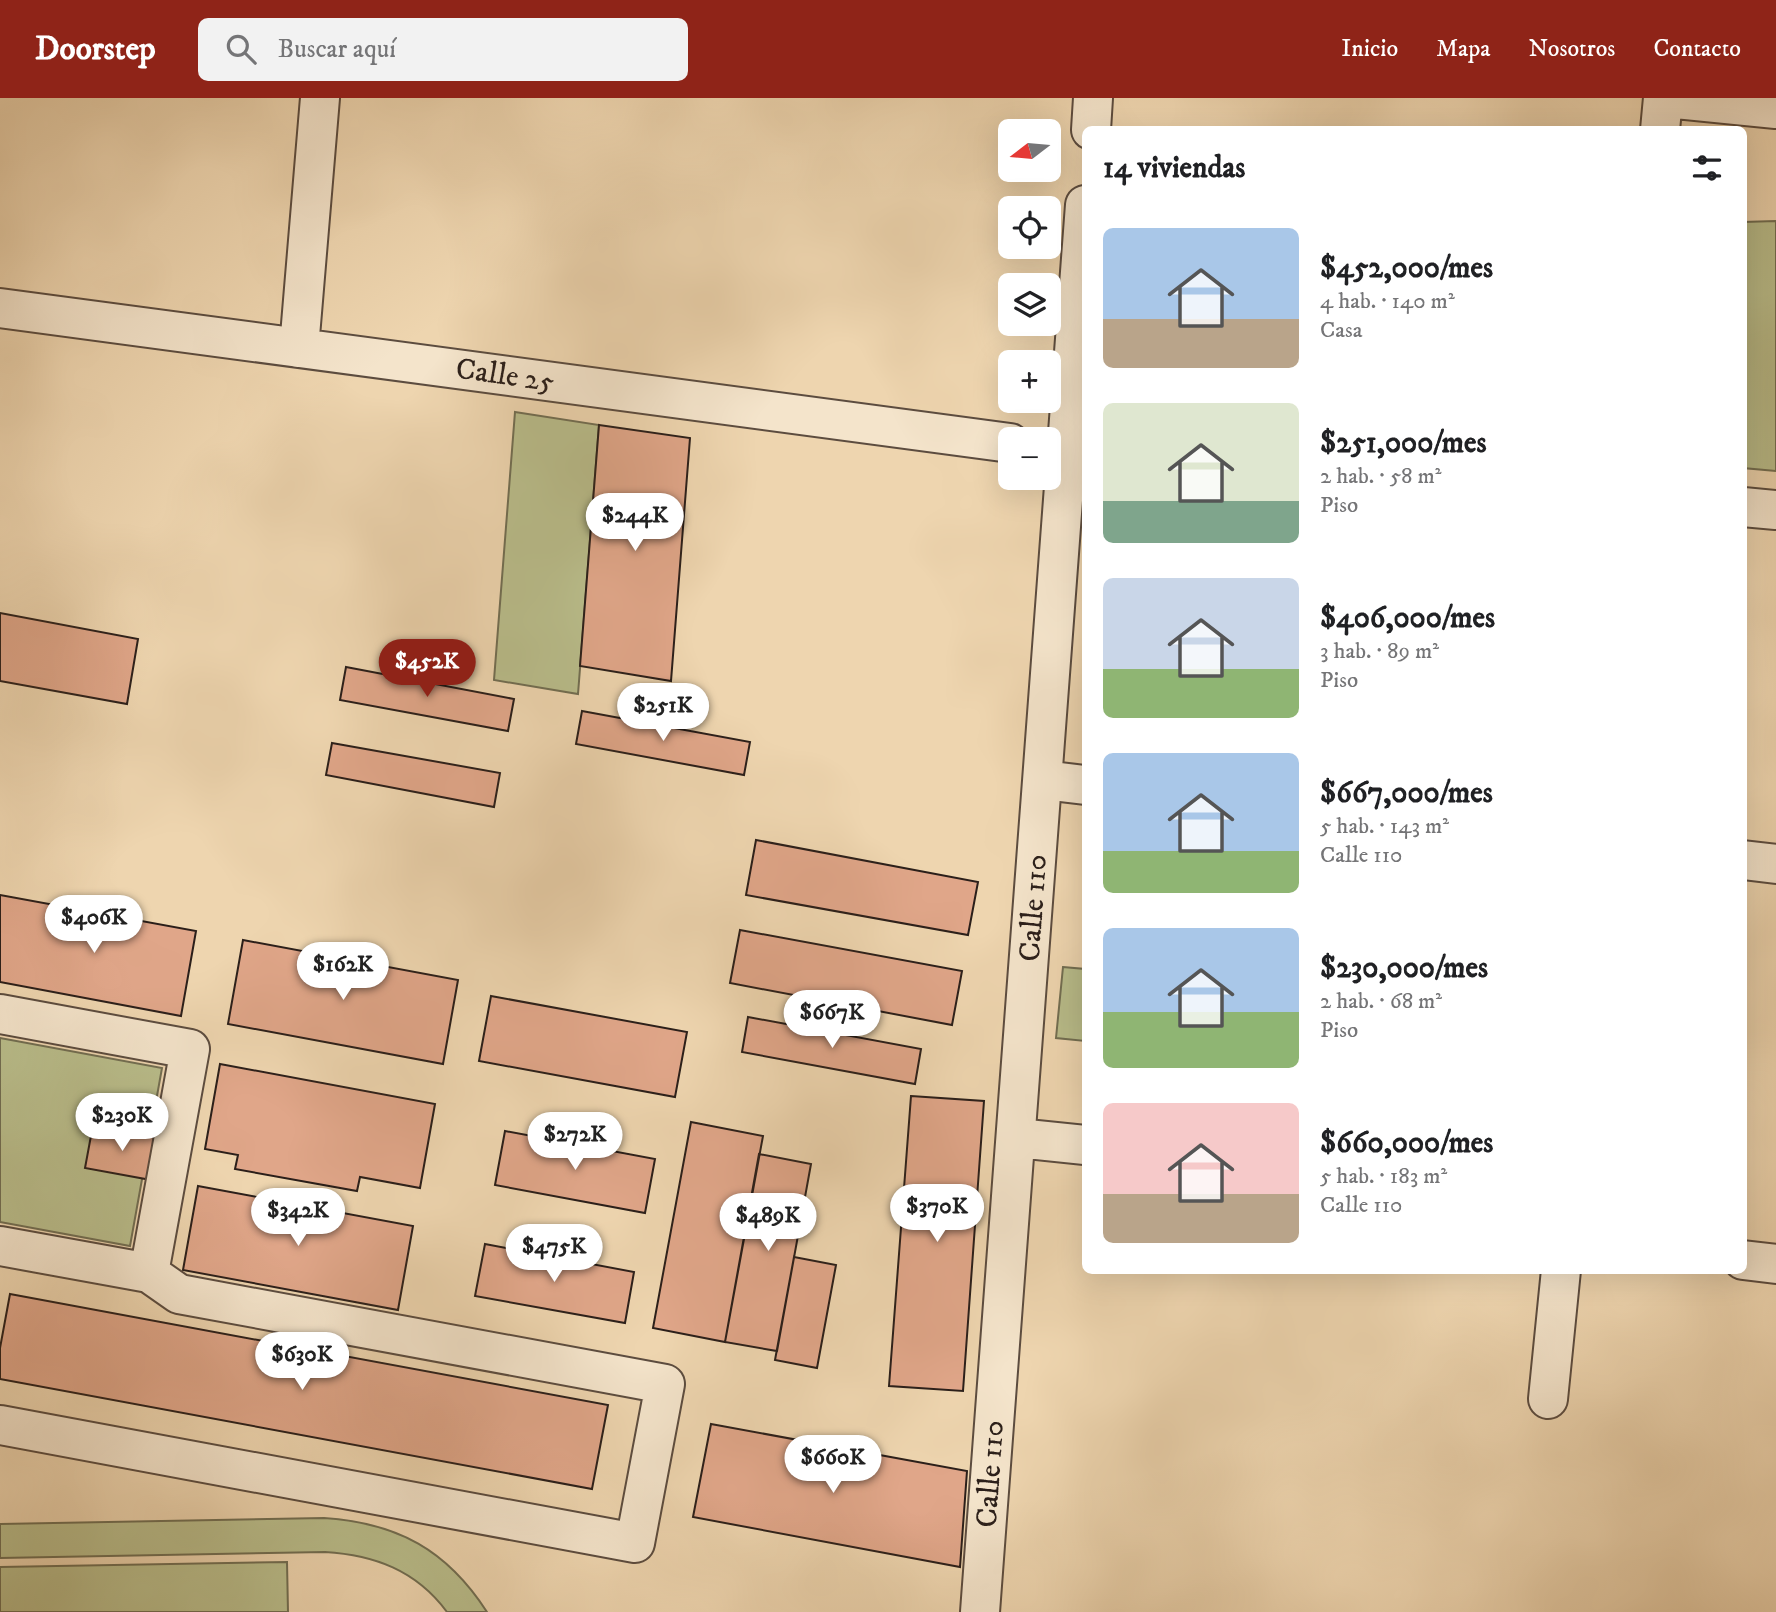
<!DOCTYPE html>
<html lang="es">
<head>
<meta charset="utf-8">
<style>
	body { margin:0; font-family:"IM FELL DW Pica",serif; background:#f2f2f2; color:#202124; height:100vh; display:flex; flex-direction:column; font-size:26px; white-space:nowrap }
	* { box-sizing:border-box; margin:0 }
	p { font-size:23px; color:#757577 }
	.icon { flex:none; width:38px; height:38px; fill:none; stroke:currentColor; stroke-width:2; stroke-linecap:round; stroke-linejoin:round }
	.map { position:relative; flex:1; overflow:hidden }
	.drawer { position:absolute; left:1082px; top:28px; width:665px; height:1148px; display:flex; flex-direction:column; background:#fff; border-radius:10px; box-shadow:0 7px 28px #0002 }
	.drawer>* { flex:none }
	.needle { width:46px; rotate:254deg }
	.controls { position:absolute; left:998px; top:21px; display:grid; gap:14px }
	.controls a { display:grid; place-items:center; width:63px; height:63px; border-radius:10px; background:#fff; box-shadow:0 7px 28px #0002; font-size:35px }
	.price { position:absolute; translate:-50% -60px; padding:0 16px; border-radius:24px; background:#fff; color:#222; font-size:23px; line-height:46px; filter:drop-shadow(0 2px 4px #0008) }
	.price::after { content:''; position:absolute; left:50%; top:42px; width:21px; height:16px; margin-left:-10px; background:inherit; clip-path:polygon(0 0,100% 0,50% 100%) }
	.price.active { background:#8f2418; color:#fff }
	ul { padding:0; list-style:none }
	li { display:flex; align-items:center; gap:21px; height:175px; padding:0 21px }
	li span { display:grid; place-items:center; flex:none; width:196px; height:140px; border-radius:10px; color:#555 }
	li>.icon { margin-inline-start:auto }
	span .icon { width:84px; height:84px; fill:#fffc; stroke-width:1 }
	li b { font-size:30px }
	h2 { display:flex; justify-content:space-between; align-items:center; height:84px; padding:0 21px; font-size:30px }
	header { display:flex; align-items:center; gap:42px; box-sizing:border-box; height:98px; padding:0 35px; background:#8f2418; color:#fff }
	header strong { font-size:33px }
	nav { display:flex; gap:38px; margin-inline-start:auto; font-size:24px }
	.search { width:490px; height:63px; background:#f2f2f2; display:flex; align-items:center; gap:18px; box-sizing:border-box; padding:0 24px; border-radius:10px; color:#757577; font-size:26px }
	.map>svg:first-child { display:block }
	.green { fill:#b9bd8b; stroke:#726e52; stroke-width:2 }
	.building { fill:#e0a689; stroke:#2b1f1a; stroke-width:2 }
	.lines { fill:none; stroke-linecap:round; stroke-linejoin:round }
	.minor-casing { stroke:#5c4c3f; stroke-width:42 }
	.minor { stroke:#f4e4cb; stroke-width:38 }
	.labels { text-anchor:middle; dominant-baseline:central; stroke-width:7; stroke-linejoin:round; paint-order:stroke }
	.street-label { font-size:30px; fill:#2b1f1a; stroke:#f4e4cb }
</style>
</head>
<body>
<header>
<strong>Doorstep</strong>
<div class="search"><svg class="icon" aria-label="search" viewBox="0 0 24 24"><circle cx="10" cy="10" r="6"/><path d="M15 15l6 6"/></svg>Buscar aquí</div>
<nav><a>Inicio</a><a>Mapa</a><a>Nosotros</a><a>Contacto</a></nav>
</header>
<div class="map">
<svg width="1776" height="1514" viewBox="0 0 1776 1514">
	<rect width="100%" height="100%" fill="#eed5af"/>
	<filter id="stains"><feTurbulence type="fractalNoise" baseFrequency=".00286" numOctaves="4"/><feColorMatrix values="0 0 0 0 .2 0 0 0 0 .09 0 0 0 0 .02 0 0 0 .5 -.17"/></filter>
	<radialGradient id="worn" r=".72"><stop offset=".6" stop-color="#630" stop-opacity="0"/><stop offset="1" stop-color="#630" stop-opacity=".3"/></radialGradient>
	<!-- green -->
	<path class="green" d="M1776,123V373L1743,370V124Z
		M515,314L599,327L578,596L494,582Z
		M1063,869L1085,871V943L1056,940Z
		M0,940L162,970L130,1148L0,1124Z
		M324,1420C398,1425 447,1452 487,1514H447C416,1472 374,1457 325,1454L0,1460V1426Z
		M287,1464L288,1514H0V1469Z"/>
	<!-- building -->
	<path class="building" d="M599,327L690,340L671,583L580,568Z
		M0,515L138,541L127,606L0,583Z
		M346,569L514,601L508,633L340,602Z
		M582,613L750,644L744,677L576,646Z
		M332,645L500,675L494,709L326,677Z
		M756,742L978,784L968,837L746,797Z
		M0,797L196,833L181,918L0,884Z
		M740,832L962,873L952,927L730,885Z
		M243,842L458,882L443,966L228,926Z
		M491,898L687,934L675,999L479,963Z
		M748,919L921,951L915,986L742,954Z
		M220,966L435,1006L420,1090L360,1079L357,1093L235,1071L238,1057L205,1051Z
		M911,998L984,1003L963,1293L889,1288Z
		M691,1024L763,1038L725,1244L653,1230Z
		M93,1027L159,1040L151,1082L85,1070Z
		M505,1033L655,1061L645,1115L495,1087Z
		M759,1056L811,1066L777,1253L725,1244Z
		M198,1088L413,1128L398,1212L183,1172Z
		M485,1146L634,1174L625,1225L475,1198Z
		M794,1159L836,1167L817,1270L775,1262Z
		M10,1196L608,1307L592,1391L0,1281V1250Z
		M711,1326L967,1373L960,1469L693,1419Z"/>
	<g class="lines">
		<!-- minor casing -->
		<g class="minor-casing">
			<path id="minor" d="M1666,0L1776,11
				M1091,32L1093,0
				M1660,32L1663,0
				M0,210L1010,345
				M299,250L320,0
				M1743,409L1776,412
				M1043,682L1085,687
				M1743,762L1776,766
				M0,916L190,951L149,1175
				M1017,1040L1085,1047
				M0,1148L149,1175L179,1196L665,1286L635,1445L0,1327
				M1743,1162L1776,1166
				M1548,1301L1561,1172
				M980,1514L1085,107"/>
		</g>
		<!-- minor -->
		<use href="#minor" class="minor"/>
	</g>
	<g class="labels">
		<!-- street labels -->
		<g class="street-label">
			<text transform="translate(505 278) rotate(8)">Calle 25</text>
			<text transform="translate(1034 810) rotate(-86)">Calle 110</text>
			<text transform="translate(991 1376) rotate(-86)">Calle 110</text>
		</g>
	</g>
	<rect width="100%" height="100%" filter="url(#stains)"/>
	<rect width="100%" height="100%" fill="url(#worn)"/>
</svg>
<div class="controls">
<a><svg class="needle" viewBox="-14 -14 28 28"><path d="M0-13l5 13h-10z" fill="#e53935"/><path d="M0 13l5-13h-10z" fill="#757577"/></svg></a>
<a><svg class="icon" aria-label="locate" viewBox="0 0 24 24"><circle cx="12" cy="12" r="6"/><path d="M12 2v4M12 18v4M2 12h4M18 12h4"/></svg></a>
<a><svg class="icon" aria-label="layers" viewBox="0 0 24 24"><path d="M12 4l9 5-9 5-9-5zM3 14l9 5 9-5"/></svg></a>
<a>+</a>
<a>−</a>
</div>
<b class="price" style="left:635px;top:455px">$244K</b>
<b class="price active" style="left:427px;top:601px">$452K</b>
<b class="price" style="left:663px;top:645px">$251K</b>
<b class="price" style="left:94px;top:857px">$406K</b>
<b class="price" style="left:343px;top:904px">$162K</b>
<b class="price" style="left:832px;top:952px">$667K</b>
<b class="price" style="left:122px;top:1055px">$230K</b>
<b class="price" style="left:575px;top:1074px">$272K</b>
<b class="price" style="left:937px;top:1146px">$370K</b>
<b class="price" style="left:298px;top:1150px">$342K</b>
<b class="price" style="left:768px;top:1155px">$489K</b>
<b class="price" style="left:554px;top:1186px">$475K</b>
<b class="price" style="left:302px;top:1294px">$630K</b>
<b class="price" style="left:833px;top:1397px">$660K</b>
<section class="drawer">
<h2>14 viviendas<svg class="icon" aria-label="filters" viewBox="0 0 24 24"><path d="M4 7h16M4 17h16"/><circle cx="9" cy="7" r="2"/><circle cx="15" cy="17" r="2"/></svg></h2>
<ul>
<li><span style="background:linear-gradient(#a9c7e8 65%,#b9a48a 0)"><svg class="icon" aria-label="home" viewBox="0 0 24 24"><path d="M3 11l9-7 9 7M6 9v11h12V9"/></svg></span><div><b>$452,000/mes</b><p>4 hab. · 140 m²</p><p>Casa</p></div></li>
<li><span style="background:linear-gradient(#dfe7d0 70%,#7fa58c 0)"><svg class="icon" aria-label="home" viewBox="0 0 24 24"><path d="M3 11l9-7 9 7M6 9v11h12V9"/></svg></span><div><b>$251,000/mes</b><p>2 hab. · 58 m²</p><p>Piso</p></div></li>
<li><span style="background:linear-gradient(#c9d6e8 65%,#8fb573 0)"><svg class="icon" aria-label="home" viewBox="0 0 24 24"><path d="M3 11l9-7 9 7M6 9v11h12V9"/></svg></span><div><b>$406,000/mes</b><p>3 hab. · 89 m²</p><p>Piso</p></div></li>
<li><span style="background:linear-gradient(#a9c7e8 70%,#8fb573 0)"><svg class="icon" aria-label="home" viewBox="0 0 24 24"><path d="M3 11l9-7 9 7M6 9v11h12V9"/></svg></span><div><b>$667,000/mes</b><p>5 hab. · 143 m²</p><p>Calle 110</p></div></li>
<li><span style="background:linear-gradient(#a9c7e8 60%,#8fb573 0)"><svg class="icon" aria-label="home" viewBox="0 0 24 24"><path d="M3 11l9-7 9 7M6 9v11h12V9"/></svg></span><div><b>$230,000/mes</b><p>2 hab. · 68 m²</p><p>Piso</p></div></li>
<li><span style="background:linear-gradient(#f6c9c9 65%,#b9a48a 0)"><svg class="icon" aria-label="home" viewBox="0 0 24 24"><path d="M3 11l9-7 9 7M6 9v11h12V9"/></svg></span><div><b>$660,000/mes</b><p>5 hab. · 183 m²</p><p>Calle 110</p></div></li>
</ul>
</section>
</div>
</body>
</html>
